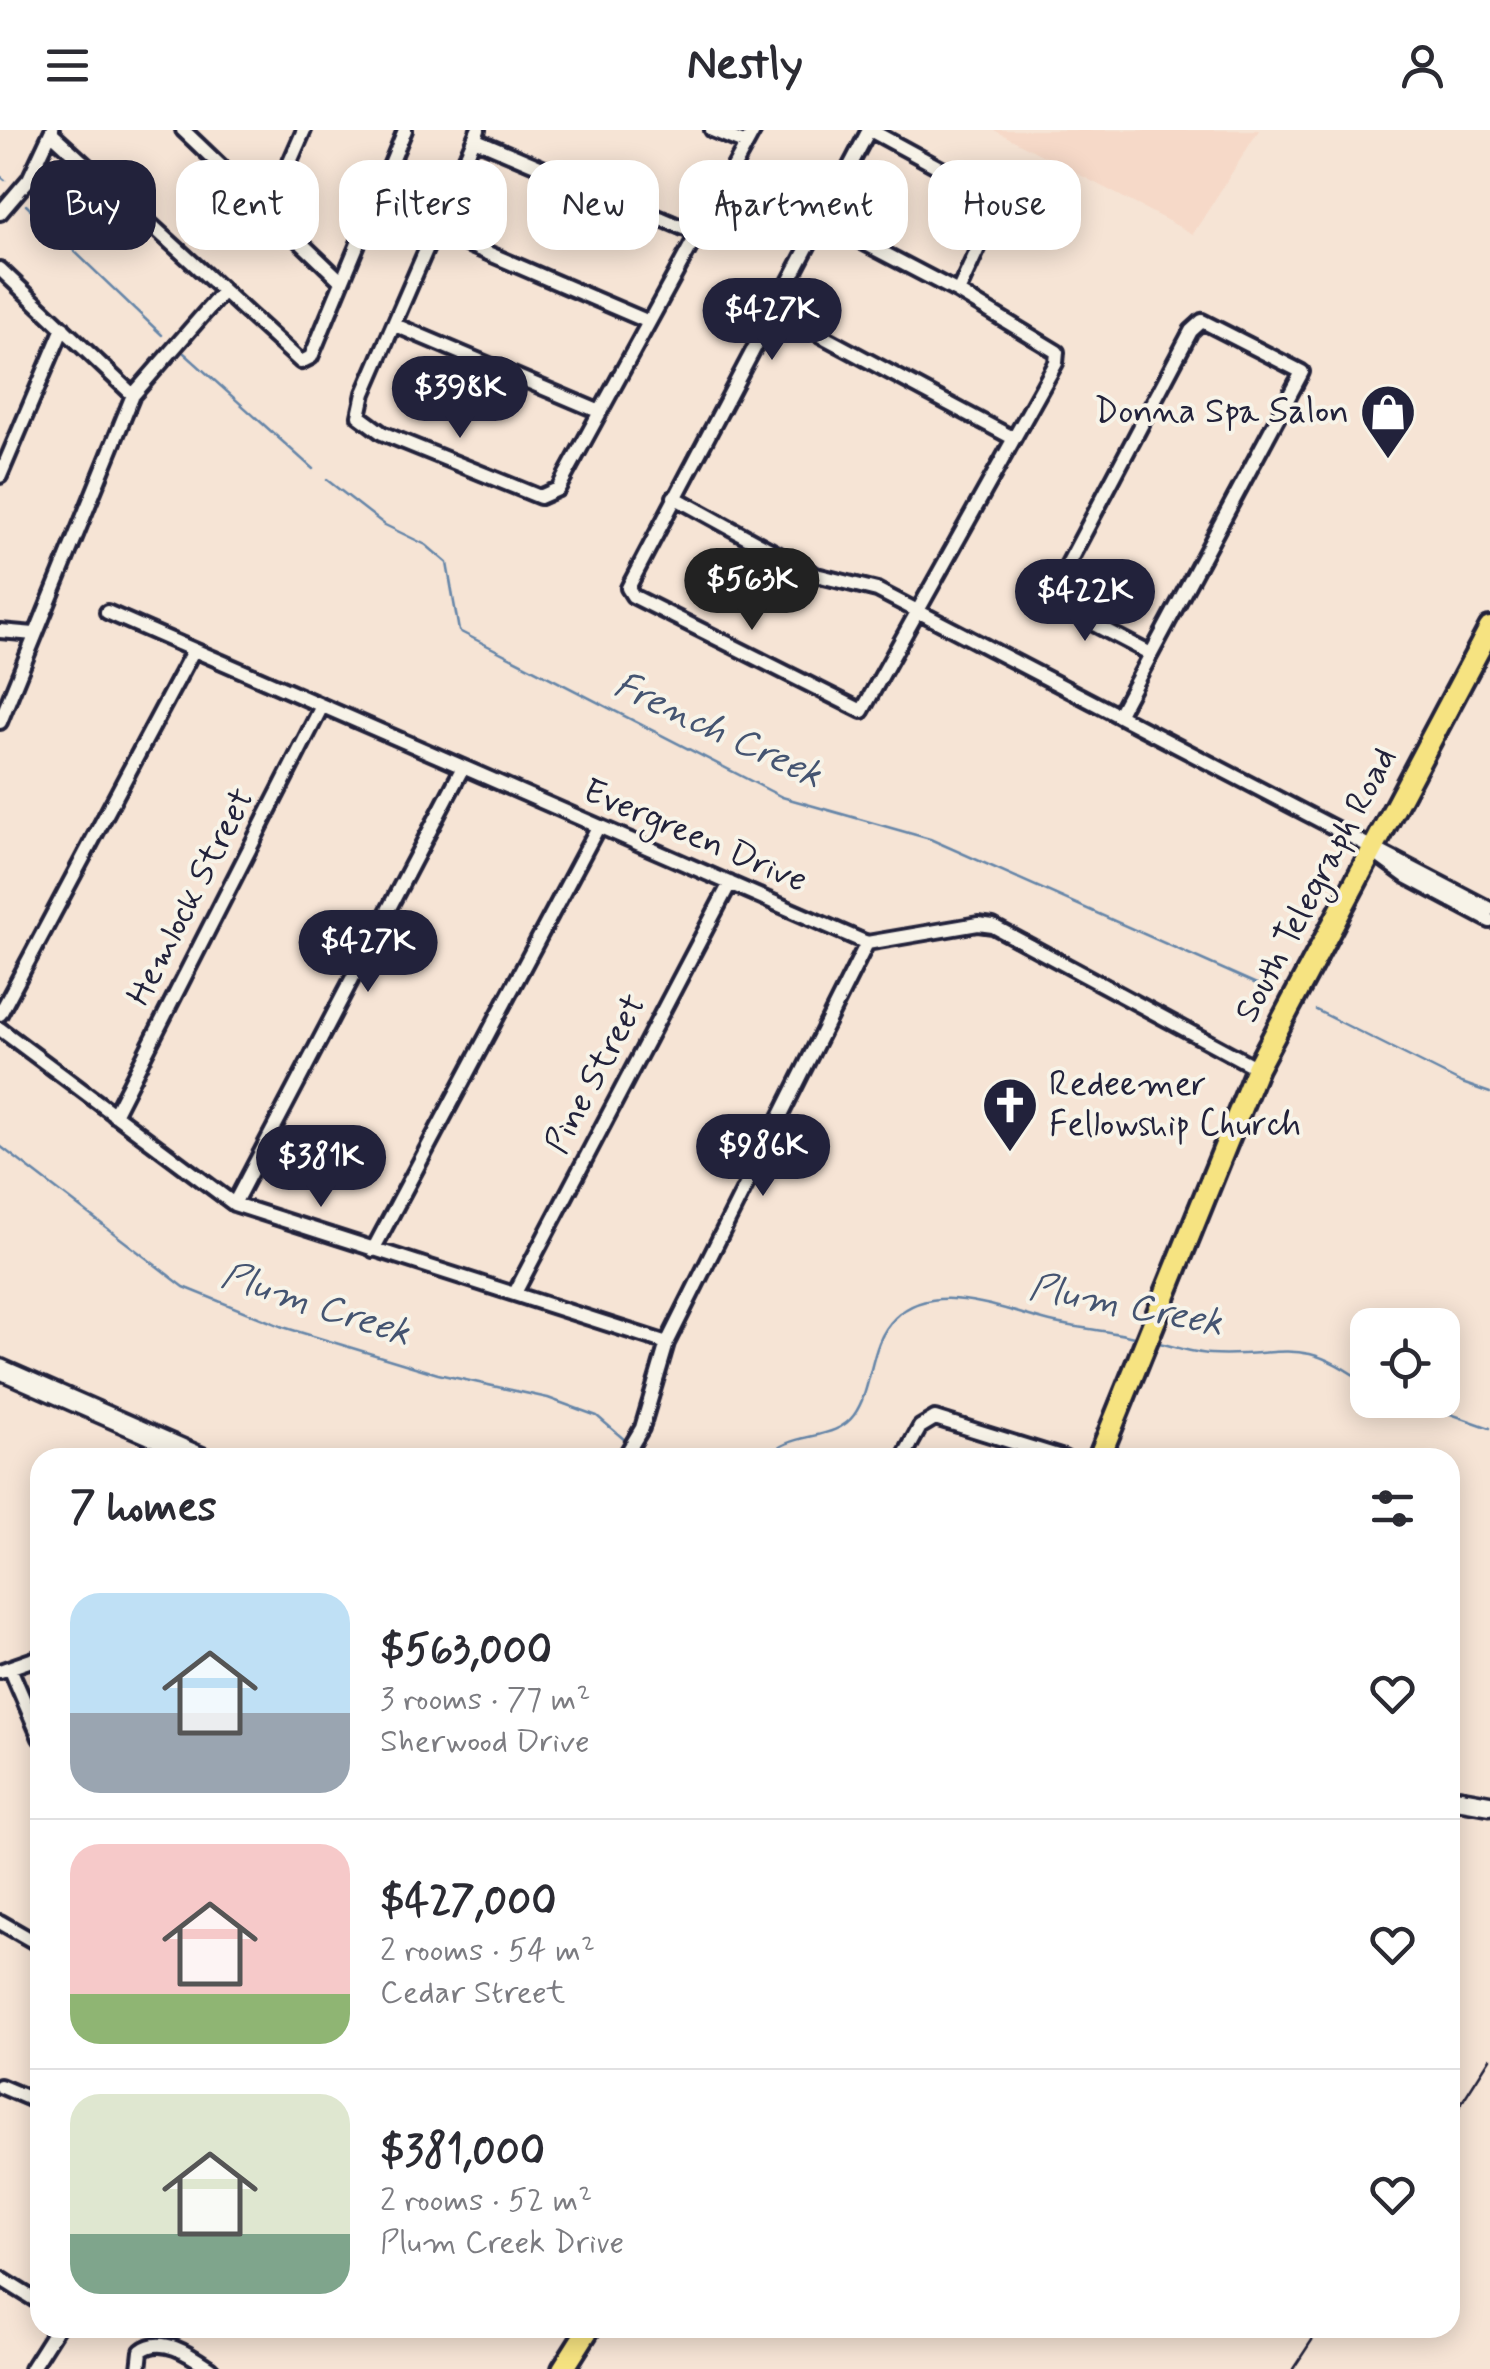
<!DOCTYPE html>
<html lang="en">
<head>
<meta charset="utf-8">
<style>
	body { margin:0; font-family:Mynerve,sans-serif; background:#f2f2f3; color:#2b2b33; height:100vh; display:flex; flex-direction:column; font-size:38px; white-space:nowrap }
	* { box-sizing:border-box; margin:0 }
	p { font-size:32px; color:#7c7c81 }
	.icon { flex:none; width:55px; height:55px; fill:none; stroke:currentColor; stroke-width:2; stroke-linecap:round; stroke-linejoin:round }
	.map { position:relative; flex:1; overflow:hidden }
	.details { position:absolute; left:30px; top:1318px; width:1430px; height:890px; display:flex; flex-direction:column; background:#fff; border-radius:30px; box-shadow:0 5px 25px #0003 }
	.details>* { flex:none }
	.hud { position:absolute; left:30px; top:30px; width:1430px; height:90px; display:flex; gap:20px }
	.buttons { position:absolute; left:1350px; top:1178px; display:grid; gap:20px }
	.buttons a { display:grid; place-items:center; width:110px; height:110px; border-radius:20px; background:#fff; box-shadow:0 5px 25px #0003; font-size:50px }
	.price { position:absolute; translate:-50% -85px; padding:0 22px; border-radius:35px; background:#22223b; color:#fff; font-size:32px; line-height:65px; filter:drop-shadow(0 2px 5px #0008) }
	.price::after { content:''; position:absolute; left:50%; top:60px; width:30px; height:22px; margin-left:-15px; background:inherit; clip-path:polygon(0 0,100% 0,50% 100%) }
	.price.active { background:#222; color:#fff }
	ul { padding:0; list-style:none }
	li { display:flex; align-items:center; gap:30px; height:250px; padding:0 40px }
	li+li { border-top:2px solid #e1e1e2 }
	li span { display:grid; place-items:center; flex:none; width:280px; height:200px; border-radius:30px; color:#555 }
	li>.icon { margin-inline-start:auto }
	span .icon { width:120px; height:120px; fill:#fffc; stroke-width:1 }
	li b { font-size:42px }
	h2 { display:flex; justify-content:space-between; align-items:center; height:120px; padding:0 40px; font-size:42px }
	.pill { padding:0 35px; border-radius:30px; background:#fff; box-shadow:0 5px 25px #0003; font-size:35px; line-height:90px }
	.pill.active { background:#22223b; color:#fff }
	header { display:flex; justify-content:space-between; align-items:center; height:130px; padding:0 40px; background:#fff; font-size:45px; font-weight:800 }
	.map>svg:first-child { display:block }
	.built { fill:#f6d9c8 }
	.lines { fill:none; stroke-linecap:round; stroke-linejoin:round }
	.stream { stroke:#6585a8; stroke-width:2.5 }
	.street-casing { stroke:#22223b; stroke-width:20 }
	.secondary-casing { stroke:#22223b; stroke-width:25 }
	.primary-casing { stroke:#22223b; stroke-width:28 }
	.street { stroke:#f7f3e8; stroke-width:12 }
	.secondary { stroke:#f7f3e8; stroke-width:18 }
	.primary { stroke:#f6e381; stroke-width:20 }
	.rail { stroke:#22223b; stroke-width:2.5 }
	.labels { text-anchor:middle; dominant-baseline:central; stroke-width:8; stroke-linejoin:round; paint-order:stroke }
	.poi-label { font-size:35px; fill:#22223b; stroke:#f7f3e8; text-anchor:end }
	.street-label { font-size:35px; fill:#22223b; stroke:#f7f3e8 }
	.water-label { font-size:38px; font-style:italic; fill:#445471; stroke:#f7f3e8 }
</style>
</head>
<body>
<header><svg class="icon" aria-label="menu" viewBox="0 0 24 24"><path d="M4 6h16M4 12h16M4 18h16"/></svg>Nestly<svg class="icon" aria-label="person" viewBox="0 0 24 24"><circle cx="12" cy="8" r="4"/><path d="M4 21q1-7 8-7t8 7"/></svg></header>
<div class="map">
<svg width="1490" height="2239" viewBox="0 0 1490 2239">
	<rect width="100%" height="100%" fill="#f6e4d5"/>
	<filter id="ink" filterUnits="userSpaceOnUse"><feTurbulence type="fractalNoise" baseFrequency=".01" numOctaves="2"/><feDisplacementMap in="SourceGraphic" scale="20" xChannelSelector="R" yChannelSelector="G"/><feConvolveMatrix kernelMatrix="1 2 1 2 8 2 1 2 1" color-interpolation-filters="sRGB"/></filter>
	<g filter="url(#ink)">
		<!-- built -->
		<path class="built" d="M994,0H1259L1193,104Z"/>
		<g class="lines">
			<!-- stream -->
			<path class="stream" d="M0,46L5,50
				M26,75L162,205
				M184,223L313,339
				M327,350L385,395L426,415L447,433L459,501L782,667L930,709L1270,860
				M1316,880L1462,953L1490,963
				M0,1016L184,1157L283,1197L438,1244L548,1268L597,1286L626,1311
				M1155,1212C1173,1216 1192,1223 1210,1224C1285,1228 1298,1203 1368,1255
				M1411,1270L1490,1298
				M635,1321L642,1328
				M767,1328C789,1300 834,1313 854,1285C874,1257 868,1214 895,1188C936,1147 1010,1183 1055,1193C1083,1199 1111,1201 1138,1208"/>
			<!-- street casing -->
			<g class="street-casing">
				<path id="street" d="M183,0L341,151
					M478,0L364,263L359,286L382,303L540,367L558,359L754,0
					M712,0L746,14
					M870,0L984,62L998,75L958,162
					M51,3L301,232L311,227L405,0
					M474,9L695,103
					M268,82L304,0
					M0,83L29,49L52,0
					M824,92L958,162L1057,222L1056,233L862,581L633,466L628,458L869,0
					M434,100L649,192
					M0,139L133,265
					M777,182L1013,308
					M395,195L598,281
					M0,346L63,198
					M674,367L816,445L877,460L1490,779
					M107,482L867,813L978,794L993,796L1257,938
					M0,501L34,504
					M1119,584L1302,242L1202,191L1191,201L1051,466L1065,479L1151,524
					M0,592L133,265L222,163
					M1373,722L1407,747L1490,791
					M0,884L193,521
					M0,899L234,1074L667,1213
					M114,985L322,576
					M234,1074L463,637
					M373,1120L598,697
					M515,1163L730,753
					M624,1328L642,1298L667,1213L867,813
					M903,1328L920,1297L935,1288L1064,1328
					M10,1538L40,1608
					M0,1541L40,1527
					M0,1792L40,1815
					M0,1956L40,1973
					M0,2148L40,2173
					M31,2239L57,2198
					M139,2239L141,2221C162,2204 192,2226 211,2239"/>
			</g>
			<!-- secondary casing -->
			<g class="secondary-casing">
				<path id="secondary" d="M0,1239L203,1328
					M1450,1668L1490,1675"/>
			</g>
			<!-- primary casing -->
			<g class="primary-casing">
				<path id="primary" d="M1099,1328L1257,938L1490,498
					M563,2239L589,2198"/>
			</g>
			<!-- street -->
			<use href="#street" class="street"/>
			<!-- secondary -->
			<use href="#secondary" class="secondary"/>
			<!-- primary -->
			<use href="#primary" class="primary"/>
			<!-- rail -->
			<path class="rail" d="M1450,1991L1490,1928
				M1293,2239L1320,2198"/>
		</g>
	</g>
	<!-- icons -->
	<defs>
		<g id="shop-pin" transform="scale(2.875)"><path d="M0 17L-7.5 6A9.5 9.5 0 1 1 7.5 6Z" fill="#22223b" stroke="#f7f3e8"/><path d="M-5-2.5h2.3a2.7 3.5 0 0 1 5.4 0H5L5.5 6h-11ZM-1.5-2.5h3a1.5 2.3 0 0 0-3 0Z" fill="#fff"/></g>
		<g id="church-pin" transform="scale(2.875)"><path d="M0 17L-7.5 6A9.5 9.5 0 1 1 7.5 6Z" fill="#22223b" stroke="#f7f3e8"/><path d="M-1.2-6h2.4v3.5h3.3v2.4h-3.3V6h-2.4V-.1h-3.3v-2.4h3.3Z" fill="#fff"/></g>
	</defs>
	<g fill-rule="evenodd">
		<use href="#shop-pin" x="1388" y="282"/>
		<use href="#church-pin" x="1010" y="975"/>
	</g>
	<g class="labels">
		<!-- poi labels -->
		<g class="poi-label">
			<text x="1349" y="282">Donna Spa Salon</text>
			<text x="1049" y="955" text-anchor="start">Redeemer<tspan x="1049" dy="40">Fellowship Church</tspan></text>
		</g>
		<!-- street labels -->
		<g class="street-label">
			<text transform="translate(695 706) rotate(23)">Evergreen Drive</text>
			<text transform="translate(1316 755) rotate(-62)">South Telegraph Road</text>
			<text transform="translate(191 767) rotate(-63)">Hemlock Street</text>
			<text transform="translate(596 944) rotate(-62)">Pine Street</text>
		</g>
		<!-- water labels -->
		<g class="water-label">
			<text transform="translate(718 601) rotate(25)">French Creek</text>
			<text transform="translate(316 1175) rotate(18)">Plum Creek</text>
			<text transform="translate(1126 1176) rotate(11)">Plum Creek</text>
		</g>
	</g>
</svg>
<div class="buttons">
<a><svg class="icon" aria-label="locate" viewBox="0 0 24 24"><circle cx="12" cy="12" r="6"/><path d="M12 2v4M12 18v4M2 12h4M18 12h4"/></svg></a>
</div>
<b class="price" style="left:772px;top:233px">$427K</b>
<b class="price" style="left:460px;top:311px">$398K</b>
<b class="price active" style="left:752px;top:503px">$563K</b>
<b class="price" style="left:1085px;top:514px">$422K</b>
<b class="price" style="left:368px;top:865px">$427K</b>
<b class="price" style="left:763px;top:1069px">$986K</b>
<b class="price" style="left:321px;top:1080px">$381K</b>
<div class="hud">
<a class="pill active">Buy</a>
<a class="pill">Rent</a>
<a class="pill">Filters</a>
<a class="pill">New</a>
<a class="pill">Apartment</a>
<a class="pill">House</a>
</div>
<section class="details">
<h2>7 homes<svg class="icon" aria-label="filters" viewBox="0 0 24 24"><path d="M4 7h16M4 17h16"/><circle cx="9" cy="7" r="2"/><circle cx="15" cy="17" r="2"/></svg></h2>
<ul>
<li><span style="background:linear-gradient(#bfe0f5 60%,#9aa5b1 0)"><svg class="icon" aria-label="home" viewBox="0 0 24 24"><path d="M3 11l9-7 9 7M6 9v11h12V9"/></svg></span><div><b>$563,000</b><p>3 rooms · 77 m²</p><p>Sherwood Drive</p></div><svg class="icon" aria-label="heart" viewBox="0 0 24 24"><path d="M12 20l-8-8c-3-5 5-10 8-4 3-6 11-1 8 4z"/></svg></li>
<li><span style="background:linear-gradient(#f6c9c9 75%,#8fb573 0)"><svg class="icon" aria-label="home" viewBox="0 0 24 24"><path d="M3 11l9-7 9 7M6 9v11h12V9"/></svg></span><div><b>$427,000</b><p>2 rooms · 54 m²</p><p>Cedar Street</p></div><svg class="icon" aria-label="heart" viewBox="0 0 24 24"><path d="M12 20l-8-8c-3-5 5-10 8-4 3-6 11-1 8 4z"/></svg></li>
<li><span style="background:linear-gradient(#dfe7d0 70%,#7fa58c 0)"><svg class="icon" aria-label="home" viewBox="0 0 24 24"><path d="M3 11l9-7 9 7M6 9v11h12V9"/></svg></span><div><b>$381,000</b><p>2 rooms · 52 m²</p><p>Plum Creek Drive</p></div><svg class="icon" aria-label="heart" viewBox="0 0 24 24"><path d="M12 20l-8-8c-3-5 5-10 8-4 3-6 11-1 8 4z"/></svg></li>
</ul>
</section>
</div>
</body>
</html>
